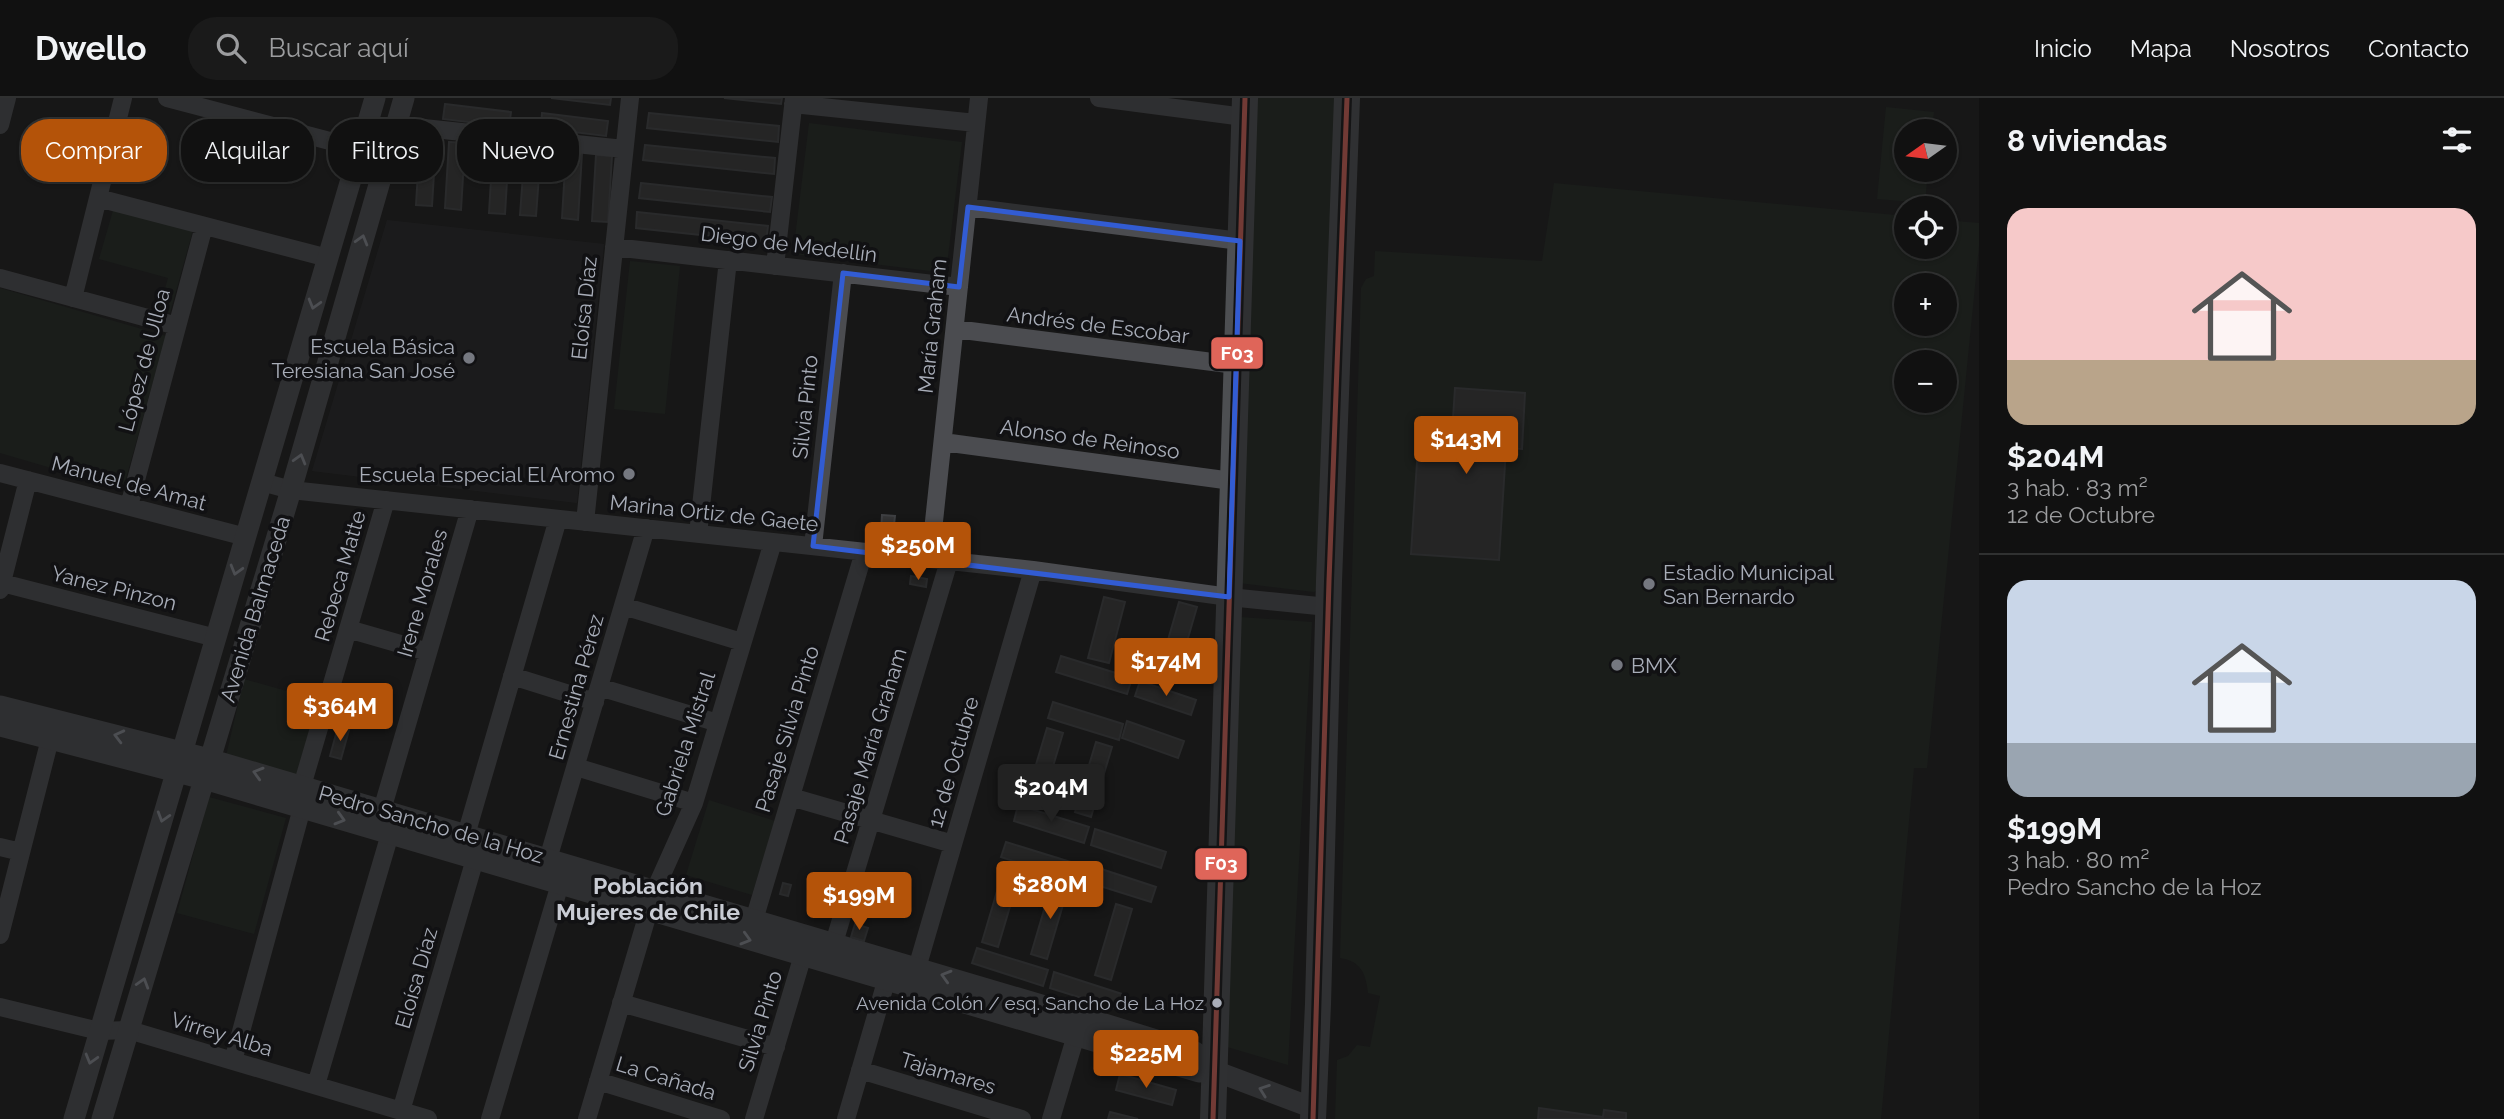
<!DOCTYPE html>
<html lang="es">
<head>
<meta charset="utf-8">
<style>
	body { margin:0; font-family:Raleway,sans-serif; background:#1a1a1a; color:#f1f3f6; height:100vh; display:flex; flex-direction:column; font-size:26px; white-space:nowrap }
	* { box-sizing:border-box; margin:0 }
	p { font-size:23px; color:#9c9d9f }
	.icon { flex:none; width:38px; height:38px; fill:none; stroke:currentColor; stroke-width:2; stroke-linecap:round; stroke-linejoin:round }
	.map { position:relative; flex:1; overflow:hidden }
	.panel { display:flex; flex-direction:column; background:#111; width:525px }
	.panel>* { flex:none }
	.banner { position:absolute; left:21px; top:21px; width:665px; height:63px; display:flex; gap:14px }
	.needle { width:46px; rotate:256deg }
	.buttons { position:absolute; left:1894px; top:21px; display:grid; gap:14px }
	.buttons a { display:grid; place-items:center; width:63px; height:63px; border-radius:50%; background:#111; box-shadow:0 2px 5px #0004,0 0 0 2px #303131; font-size:35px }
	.price { position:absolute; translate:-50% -60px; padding:0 16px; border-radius:7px; background:#b45309; color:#fff; font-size:23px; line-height:46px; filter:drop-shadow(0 2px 4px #0008) }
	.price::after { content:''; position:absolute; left:50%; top:42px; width:21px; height:16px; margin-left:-10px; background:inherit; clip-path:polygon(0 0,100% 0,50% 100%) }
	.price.current { background:#222; color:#fff }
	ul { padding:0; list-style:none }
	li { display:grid; align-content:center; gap:14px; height:371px; padding:0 28px }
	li+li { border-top:2px solid #303131 }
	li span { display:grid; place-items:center; height:217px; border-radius:21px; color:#555 }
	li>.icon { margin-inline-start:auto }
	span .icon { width:126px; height:126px; fill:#fffc; stroke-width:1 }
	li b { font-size:30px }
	h2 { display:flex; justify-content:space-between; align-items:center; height:84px; padding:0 28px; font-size:30px }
	.tag { padding:0 24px; border-radius:28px; background:#111; box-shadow:0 2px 5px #0004,0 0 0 2px #303131; font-size:24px; line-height:63px }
	.tag.current { background:#b45309; color:#fff }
	header { display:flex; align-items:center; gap:42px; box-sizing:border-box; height:98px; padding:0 35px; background:#111; border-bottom:2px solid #303131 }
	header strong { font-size:33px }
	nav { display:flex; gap:38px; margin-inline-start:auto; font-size:24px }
	.search { width:490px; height:63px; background:#1a1a1a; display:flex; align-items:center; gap:18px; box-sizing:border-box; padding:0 24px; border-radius:28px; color:#9c9d9f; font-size:26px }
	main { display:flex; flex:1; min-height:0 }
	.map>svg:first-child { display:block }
	.built { fill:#212123 }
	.green { fill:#1d241e; fill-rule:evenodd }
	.building { fill:#353536; stroke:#3f4043; stroke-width:2 }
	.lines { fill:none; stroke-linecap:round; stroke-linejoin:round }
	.minor { stroke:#4b4c50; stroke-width:18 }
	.tertiary { stroke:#4b4c50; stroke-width:21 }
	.primary { stroke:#4d4f52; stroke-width:26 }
	.bus-1-casing { stroke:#111113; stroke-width:10 }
	.bus-1 { stroke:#df6559; stroke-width:5 }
	.oneway { stroke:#8c9099 }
	.marked { fill:none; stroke:#325cd3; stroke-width:5; stroke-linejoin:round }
	.poi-dot { fill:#757880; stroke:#111113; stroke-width:2.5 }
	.bus-dot { fill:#a8adb8; stroke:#111113; stroke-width:2.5 }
	.labels { text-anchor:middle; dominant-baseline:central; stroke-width:7; stroke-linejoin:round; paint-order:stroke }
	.bus-label { font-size:19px; fill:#a8adb8; stroke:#111113; text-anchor:end }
	.street-label { font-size:21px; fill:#a8adb8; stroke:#111113 }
	.poi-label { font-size:21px; fill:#a8adb8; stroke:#111113; text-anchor:end }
	.neighbourhood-label { font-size:23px; font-weight:bold; fill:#c9ccd4; stroke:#111113 }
	.line-badge { stroke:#111113; stroke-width:2.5 }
	.badge-label { font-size:19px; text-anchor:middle; font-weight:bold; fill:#fff }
</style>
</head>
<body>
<header>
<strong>Dwello</strong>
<div class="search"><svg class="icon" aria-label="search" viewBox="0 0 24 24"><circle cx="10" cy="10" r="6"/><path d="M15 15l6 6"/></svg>Buscar aquí</div>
<nav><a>Inicio</a><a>Mapa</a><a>Nosotros</a><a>Contacto</a></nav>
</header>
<main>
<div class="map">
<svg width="1979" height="1021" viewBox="0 0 1979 1021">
	<rect width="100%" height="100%" fill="#171717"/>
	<!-- built -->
	<path class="built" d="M387,122L604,146L577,405L312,373Z"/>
	<!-- green -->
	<path class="green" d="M1253,0H1336L1317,492L1314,494L1239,485Z
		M1886,9L1934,14L1932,33H1906V72H1928L1925,105L1877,101Z
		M809,25L962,44L946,175L793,156Z
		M1554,85L1906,118V149H1944V122L1979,125V148L1927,670H1914L1881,1021H1335L1337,962L1348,958L1357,947L1370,949L1380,898L1368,895C1366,876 1361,863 1340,860L1361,190L1366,181L1374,178L1375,153L1542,163ZM1906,187H1944V226H1906ZM1906,264H1944V303H1906Z
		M114,109L193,132L170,215L159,212L168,180L99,161Z
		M630,163L680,168L665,316L614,311Z
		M0,190L166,238L123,391L0,355Z
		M1240,519L1312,524L1288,967L1217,946Z
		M244,581L318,602L296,678L226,658Z
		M209,699L286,720L254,836L177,815Z
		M709,702L775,723L752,797L686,777Z"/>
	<!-- building -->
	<path class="building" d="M551,0H611L610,7Z
		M724,0H782L781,6Z
		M445,6L511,14L509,29L443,21Z
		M542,15L608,23L606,38L541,30Z
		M649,15L779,28L778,44L647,30Z
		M420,40L436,42L432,108L416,107Z
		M449,44L465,45L461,112L445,110Z
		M645,47L775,60L774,76L643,62Z
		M493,48L509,49L505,116L489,115Z
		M525,50L541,51L536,118L520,117Z
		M566,54L582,55L578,122L562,120Z
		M596,57L612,58L608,124L592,123Z
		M641,85L772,99L770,114L639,100Z
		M637,114L768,128L766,144L636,130Z
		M1455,290L1525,295L1522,351L1506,350L1499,462L1411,456L1419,334L1452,336Z
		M882,417L895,418L893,435L881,434Z
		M911,478L927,481L926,489L910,486Z
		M1104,499L1125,504L1109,565L1088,560Z
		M1179,504L1197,509L1175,585L1157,580Z
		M1061,558L1132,580L1127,596L1056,574Z
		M1140,583L1196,602L1191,617L1135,598Z
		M1053,604L1123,626L1119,642L1048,620Z
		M1127,623L1184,643L1178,660L1122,640Z
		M338,629L349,632L341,661L330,658Z
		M1047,630L1063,635L1042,705L1026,700Z
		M1096,644L1112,649L1091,719L1075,714Z
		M1018,707L1089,729L1084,745L1014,723Z
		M1095,731L1166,754L1161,770L1091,747Z
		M1006,744L1077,766L1072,782L1001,759Z
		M1086,766L1156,789L1151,804L1081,782Z
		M1003,773L1019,778L998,849L982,844Z
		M783,785L791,787L788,798L780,796Z
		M1052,785L1068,790L1047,861L1031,856Z
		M1116,806L1132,811L1111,882L1095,877Z
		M855,826L868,830L864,843L851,839Z
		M977,850L1048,872L1043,888L972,865Z
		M1054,874L1125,897L1120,912L1050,890Z
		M1120,976L1176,992L1172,1007L1116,992Z
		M1539,1010L1603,1019L1604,1012L1626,1015V1021H1538Z
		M1110,1014L1138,1021H1108Z"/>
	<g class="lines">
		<!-- minor -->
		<path class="minor" d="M167,0L360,51
			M1099,0L1244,19
			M793,6L976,25
			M0,27L7,0
			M395,27L624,51
			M98,100L328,160
			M968,109L1240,143
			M614,149L959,189
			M775,168L794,0
			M0,180L177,228
			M73,200L123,0
			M955,231L1236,267
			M943,344L1232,383
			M0,375L246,439
			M262,384L291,392L1033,472L1229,499L1328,509
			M129,408L204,128
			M585,424L630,0
			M698,436L728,162
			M813,448L843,175
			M930,461L979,0
			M2,485L216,540
			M0,492L28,382
			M623,508L742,544
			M348,531L428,554
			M512,578L595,604
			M599,589L718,625
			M576,669L694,705
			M302,688L386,402
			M791,699L953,746
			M382,712L470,411
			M466,737L558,421
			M0,749L21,754
			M548,761L646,430
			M754,822L864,454
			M0,837L50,641
			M834,845L949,463
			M917,870L1033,472
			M621,905L776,949
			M0,909L99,933L129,932L428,1021
			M233,963L302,710
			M860,972L1022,1021
			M598,983L721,1021
			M316,987L390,736
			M401,1013L475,761
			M490,1021L560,786
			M587,1021L655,792L694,705L773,444
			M754,1021L806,847
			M846,1021L890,870
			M1051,1021L1079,927"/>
		<!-- tertiary -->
		<path class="tertiary" d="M0,608L209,661L1082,919L1195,954L1209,964L1215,973
			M0,628L204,681L1199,974L1215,973L1313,1010
			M74,1021L375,0
			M102,1021L291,392L404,0"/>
		<!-- primary -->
		<path class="primary" d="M1213,1021L1245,0
			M1313,1021L1318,906L1329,483L1347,0"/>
		<!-- bus-1 casing -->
		<g class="bus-1-casing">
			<path id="bus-1" d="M1213,1021L1245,0
				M1313,1021L1329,483L1347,0"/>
		</g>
		<!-- bus-1 -->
		<use href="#bus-1" class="bus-1"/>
	</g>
	<!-- one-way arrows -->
	<defs><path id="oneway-chevron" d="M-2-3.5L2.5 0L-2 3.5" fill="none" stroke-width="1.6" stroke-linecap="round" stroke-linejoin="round" transform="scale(1.75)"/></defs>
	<g class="oneway">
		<use href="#oneway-chevron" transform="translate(362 142) rotate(-74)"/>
		<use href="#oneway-chevron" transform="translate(314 206) rotate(106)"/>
		<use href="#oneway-chevron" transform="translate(300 361) rotate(-74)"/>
		<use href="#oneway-chevron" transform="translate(236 472) rotate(106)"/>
		<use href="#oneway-chevron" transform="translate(119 638) rotate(-166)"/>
		<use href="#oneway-chevron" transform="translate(258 675) rotate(-164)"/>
		<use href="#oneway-chevron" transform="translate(163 719) rotate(107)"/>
		<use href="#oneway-chevron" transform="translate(340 721) rotate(16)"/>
		<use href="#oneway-chevron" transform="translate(746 841) rotate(16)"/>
		<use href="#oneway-chevron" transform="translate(946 878) rotate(-164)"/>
		<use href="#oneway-chevron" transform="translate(143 885) rotate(-73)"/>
		<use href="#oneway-chevron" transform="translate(91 961) rotate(106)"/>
		<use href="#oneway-chevron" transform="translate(1264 992) rotate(-160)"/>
	</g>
	<!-- marked area -->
	<path d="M0 0H1979V1021H0ZM968,109L1240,143L1229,499L813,448L843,175L959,189Z" fill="#171717" fill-opacity=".55" fill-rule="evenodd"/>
	<path class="marked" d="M968,109L1240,143L1229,499L813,448L843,175L959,189Z"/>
	<!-- markers -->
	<g class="poi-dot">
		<circle cx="469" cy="260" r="7"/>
		<circle cx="629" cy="376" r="7"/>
		<circle cx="1649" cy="486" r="7"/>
		<circle cx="1617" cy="567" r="7"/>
	</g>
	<circle class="bus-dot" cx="1217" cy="905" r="6"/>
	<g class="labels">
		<!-- bus labels -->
		<g class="bus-label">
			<text x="1204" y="905">Avenida Colón / esq. Sancho de La Hoz</text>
		</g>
		<!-- street labels -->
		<g class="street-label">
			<text transform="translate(789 146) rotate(7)">Diego de Medellín</text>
			<text transform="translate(584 210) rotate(-84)">Eloísa Díaz</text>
			<text transform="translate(1098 227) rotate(7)">Andrés de Escobar</text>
			<text transform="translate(932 228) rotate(-84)">María Graham</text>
			<text transform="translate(144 262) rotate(-75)">López de Ulloa</text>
			<text transform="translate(805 309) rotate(-84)">Silvia Pinto</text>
			<text transform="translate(1090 341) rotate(8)">Alonso de Reinoso</text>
			<text transform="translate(129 385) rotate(15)">Manuel de Amat</text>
			<text transform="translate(714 415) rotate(6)">Marina Ortiz de Gaete</text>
			<text transform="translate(340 478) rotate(-74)">Rebeca Matte</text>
			<text transform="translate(114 490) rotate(14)">Yanez Pinzon</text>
			<text transform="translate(422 495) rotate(-74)">Irene Morales</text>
			<text transform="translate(255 511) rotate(-73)">Avenida Balmaceda</text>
			<text transform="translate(576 589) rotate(-74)">Ernestina Pérez</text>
			<text transform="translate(787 631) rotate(-73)">Pasaje Silvia Pinto</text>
			<text transform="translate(685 646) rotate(-72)">Gabriela Mistral</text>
			<text transform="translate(870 648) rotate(-73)">Pasaje María Graham</text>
			<text transform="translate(953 664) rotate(-74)">12 de Octubre</text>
			<text transform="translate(431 726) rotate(16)">Pedro Sancho de la Hoz</text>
			<text transform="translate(416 880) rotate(-74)">Eloísa Díaz</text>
			<text transform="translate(760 923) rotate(-73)">Silvia Pinto</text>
			<text transform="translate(222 936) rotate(17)">Virrey Alba</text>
			<text transform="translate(948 975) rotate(17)">Tajamares</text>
			<text transform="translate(666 980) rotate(17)">La Cañada</text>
		</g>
		<!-- poi labels -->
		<g class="poi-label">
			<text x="455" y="248">Escuela Básica<tspan x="455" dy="24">Teresiana San José</tspan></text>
			<text x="615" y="376">Escuela Especial El Aromo</text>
			<text x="1663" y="474" text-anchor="start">Estadio Municipal<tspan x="1663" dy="24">San Bernardo</tspan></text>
			<text x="1631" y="567" text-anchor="start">BMX</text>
		</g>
		<!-- neighbourhood labels -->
		<g class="neighbourhood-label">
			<text x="648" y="787">Población<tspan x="648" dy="26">Mujeres de Chile</tspan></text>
		</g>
	</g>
	<g class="line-badge">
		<rect x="1210" y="238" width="54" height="34" rx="7" fill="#df6559"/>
		<rect x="1194" y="749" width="54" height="34" rx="7" fill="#df6559"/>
	</g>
	<g class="badge-label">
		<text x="1237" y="262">F03</text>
		<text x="1221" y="772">F03</text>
	</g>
</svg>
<div class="buttons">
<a><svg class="needle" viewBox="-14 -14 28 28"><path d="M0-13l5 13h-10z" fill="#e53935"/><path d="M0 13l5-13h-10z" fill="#9c9d9f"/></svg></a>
<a><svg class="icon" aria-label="locate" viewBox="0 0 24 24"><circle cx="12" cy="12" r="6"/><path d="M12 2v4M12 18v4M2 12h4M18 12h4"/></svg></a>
<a>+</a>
<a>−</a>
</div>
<b class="price" style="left:1466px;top:378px">$143M</b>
<b class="price" style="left:918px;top:484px">$250M</b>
<b class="price" style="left:1166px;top:600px">$174M</b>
<b class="price" style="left:340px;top:645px">$364M</b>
<b class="price current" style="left:1051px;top:726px">$204M</b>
<b class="price" style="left:1050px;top:823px">$280M</b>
<b class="price" style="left:859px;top:834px">$199M</b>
<b class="price" style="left:1146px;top:992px">$225M</b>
<div class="banner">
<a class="tag current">Comprar</a>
<a class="tag">Alquilar</a>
<a class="tag">Filtros</a>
<a class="tag">Nuevo</a>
</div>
</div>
<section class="panel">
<h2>8 viviendas<svg class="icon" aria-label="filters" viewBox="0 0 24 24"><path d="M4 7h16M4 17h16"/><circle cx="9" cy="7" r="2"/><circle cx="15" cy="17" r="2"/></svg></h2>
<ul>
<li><span style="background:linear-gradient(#f6c9c9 70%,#b9a48a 0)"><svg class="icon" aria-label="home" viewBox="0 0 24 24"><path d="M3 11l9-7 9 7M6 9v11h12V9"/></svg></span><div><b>$204M</b><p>3 hab. · 83 m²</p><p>12 de Octubre</p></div></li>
<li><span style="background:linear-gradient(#c9d6e8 75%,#9aa5b1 0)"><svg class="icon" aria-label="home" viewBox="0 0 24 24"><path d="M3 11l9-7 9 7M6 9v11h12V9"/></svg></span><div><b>$199M</b><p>3 hab. · 80 m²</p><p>Pedro Sancho de la Hoz</p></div></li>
</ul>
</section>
</main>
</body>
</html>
